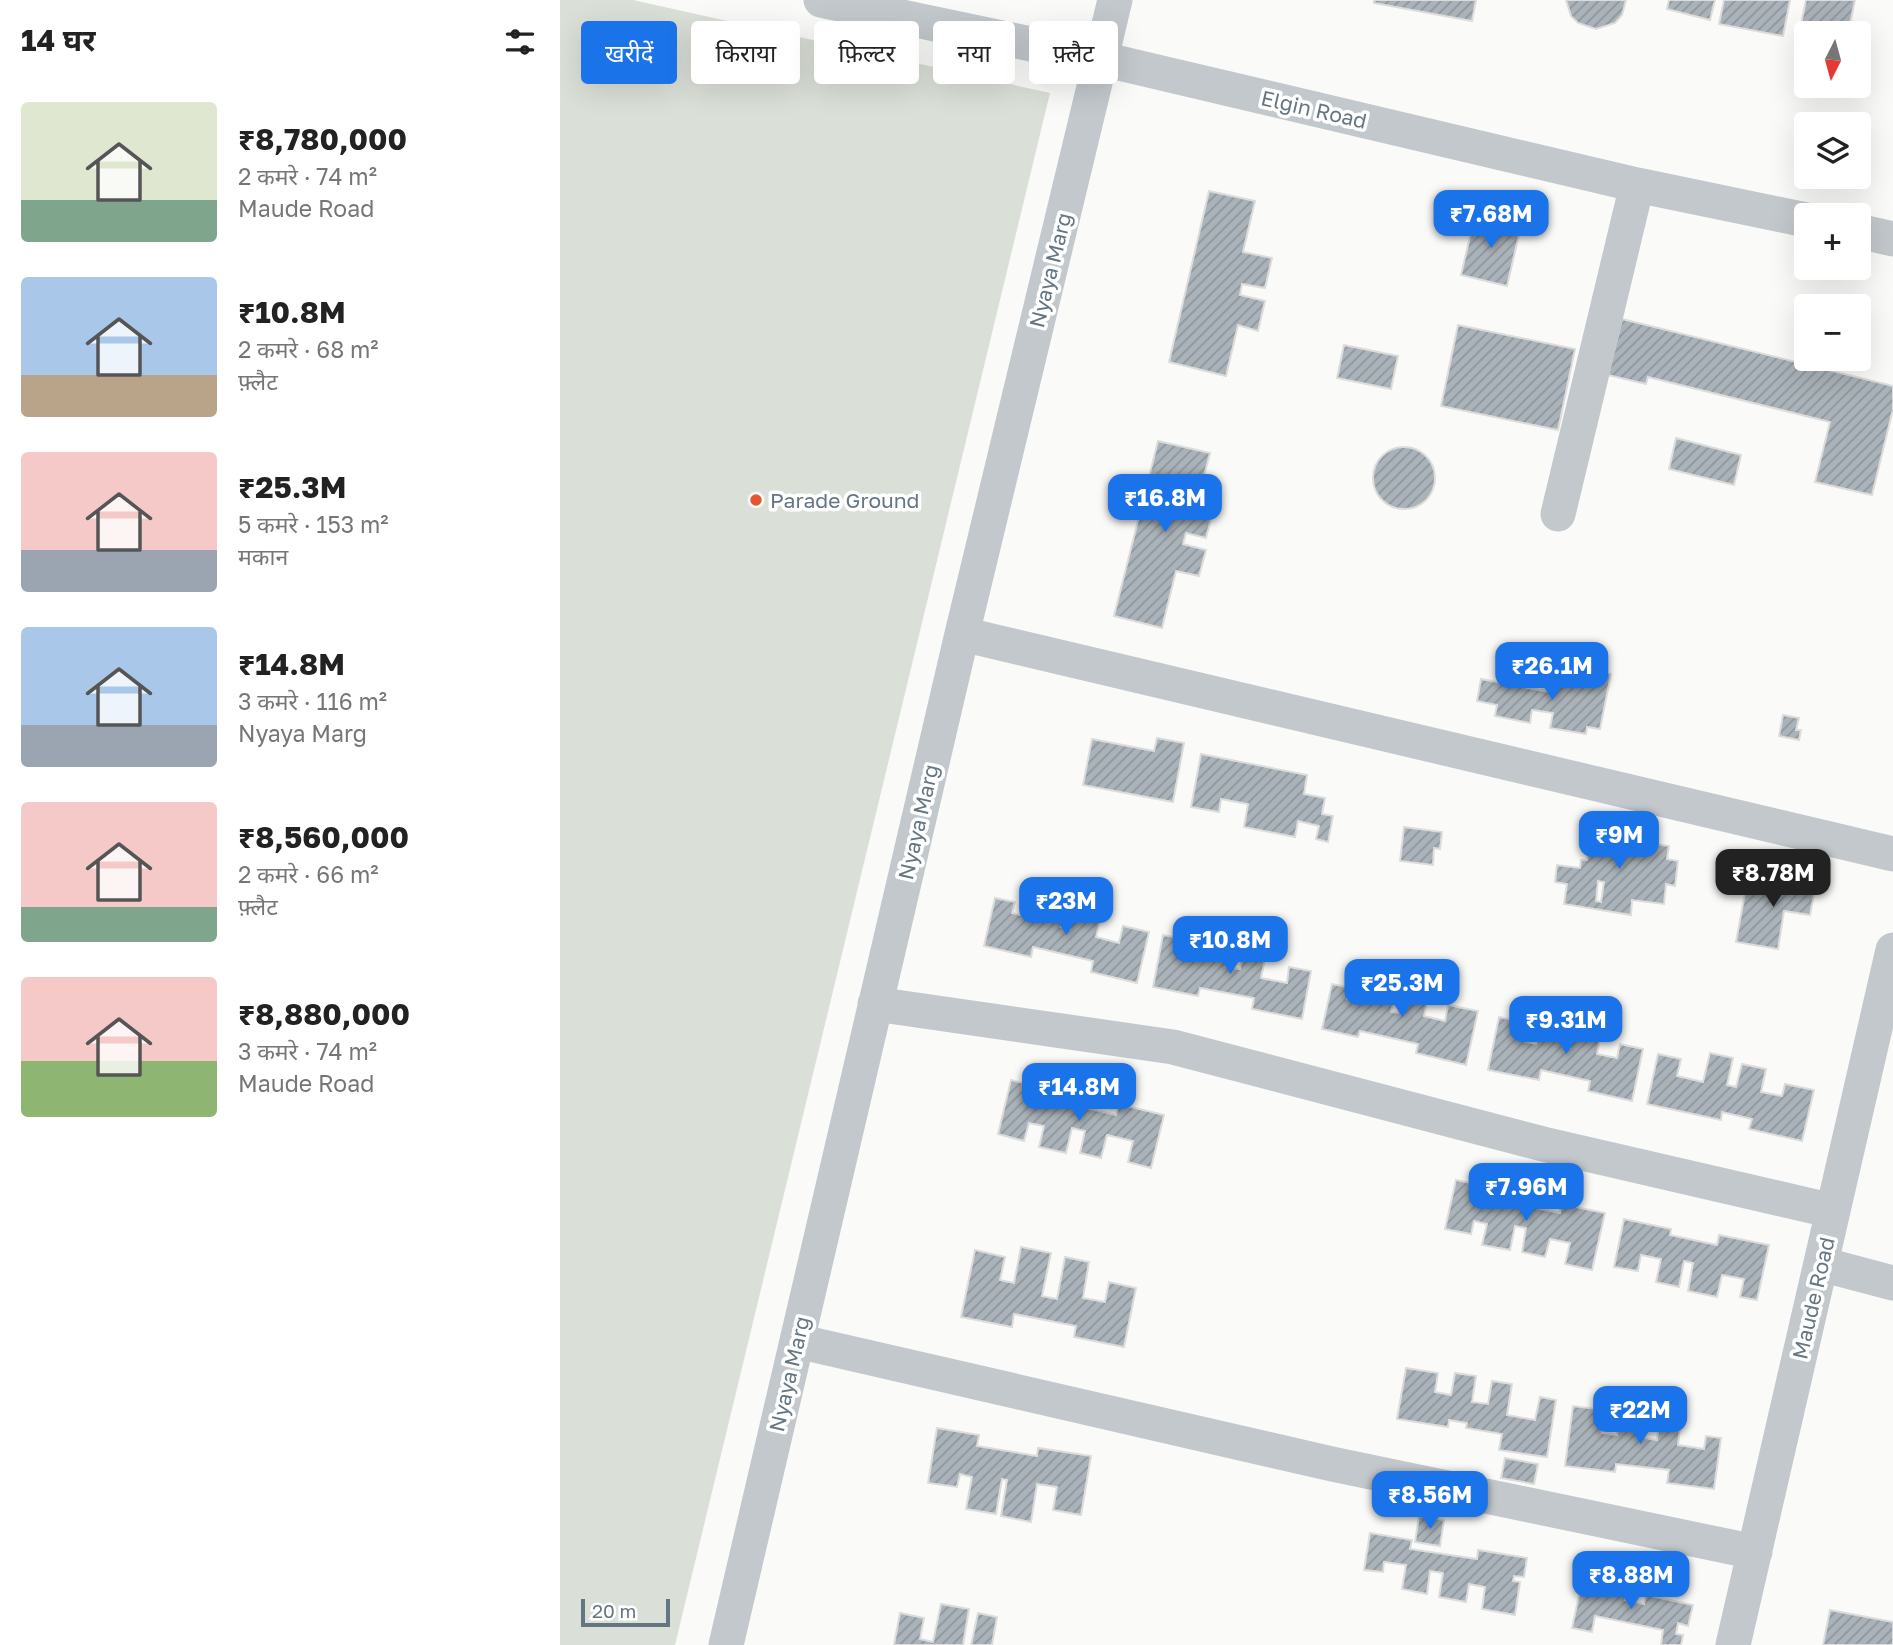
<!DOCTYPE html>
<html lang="hi">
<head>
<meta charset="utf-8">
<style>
	body { margin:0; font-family:"Golos Text","Noto Sans Devanagari",sans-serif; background:#f2f2f2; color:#222; height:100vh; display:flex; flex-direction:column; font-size:26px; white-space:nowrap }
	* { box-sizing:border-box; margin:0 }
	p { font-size:23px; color:#767676 }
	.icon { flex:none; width:38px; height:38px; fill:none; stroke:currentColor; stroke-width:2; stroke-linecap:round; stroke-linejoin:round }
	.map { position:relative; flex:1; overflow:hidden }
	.details { display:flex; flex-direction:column; background:#fff; width:560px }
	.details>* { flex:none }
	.top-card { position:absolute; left:21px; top:21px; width:665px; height:63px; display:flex; gap:14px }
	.needle { width:46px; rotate:186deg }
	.controls { position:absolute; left:1234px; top:21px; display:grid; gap:14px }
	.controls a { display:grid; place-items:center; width:77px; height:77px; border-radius:7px; background:#fff; box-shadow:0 7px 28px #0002; font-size:35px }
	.scale { position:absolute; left:21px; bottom:18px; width:89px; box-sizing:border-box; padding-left:7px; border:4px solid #657683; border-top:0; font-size:19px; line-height:24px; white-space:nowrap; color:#657683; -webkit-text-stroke:5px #fff; paint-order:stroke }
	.price { position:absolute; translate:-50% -60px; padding:0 16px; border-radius:14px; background:#1a73e8; color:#fff; font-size:23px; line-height:46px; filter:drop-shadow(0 2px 4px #0008) }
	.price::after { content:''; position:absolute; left:50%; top:42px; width:21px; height:16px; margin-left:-10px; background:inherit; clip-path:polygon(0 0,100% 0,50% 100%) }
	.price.selected { background:#222; color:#fff }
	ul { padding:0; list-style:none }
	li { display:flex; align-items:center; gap:21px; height:175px; padding:0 21px }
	li span { display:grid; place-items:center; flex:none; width:196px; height:140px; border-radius:7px; color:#555 }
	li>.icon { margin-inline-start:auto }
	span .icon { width:84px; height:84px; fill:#fffc; stroke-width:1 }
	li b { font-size:30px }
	h2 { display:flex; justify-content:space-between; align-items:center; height:84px; padding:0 21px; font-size:30px }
	.tag { padding:0 24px; border-radius:7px; background:#fff; box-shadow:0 7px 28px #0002; font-size:24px; line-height:63px }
	.tag.selected { background:#1a73e8; color:#fff }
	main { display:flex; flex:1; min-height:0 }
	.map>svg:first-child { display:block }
	.garden { fill:#dadfd7 }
	.building { fill:url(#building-hatch); stroke:#dcdcda; stroke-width:2; fill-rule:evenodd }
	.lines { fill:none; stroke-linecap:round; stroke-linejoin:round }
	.minor { stroke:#c3c8cc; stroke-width:35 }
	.poi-dot { fill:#e4572e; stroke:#fff; stroke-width:2.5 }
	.labels { text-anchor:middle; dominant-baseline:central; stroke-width:7; stroke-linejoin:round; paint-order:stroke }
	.street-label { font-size:21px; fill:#657683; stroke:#fff }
	.poi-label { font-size:21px; fill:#657683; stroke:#fff; text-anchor:start }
</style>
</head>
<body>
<main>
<section class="details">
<h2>14 घर<svg class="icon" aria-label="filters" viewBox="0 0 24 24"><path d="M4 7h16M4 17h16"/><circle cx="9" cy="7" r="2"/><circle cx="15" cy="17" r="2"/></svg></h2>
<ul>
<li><span style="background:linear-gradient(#dfe7d0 70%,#7fa58c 0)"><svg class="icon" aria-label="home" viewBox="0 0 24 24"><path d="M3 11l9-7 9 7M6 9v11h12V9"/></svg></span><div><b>₹8,780,000</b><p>2 कमरे · 74 m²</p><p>Maude Road</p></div></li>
<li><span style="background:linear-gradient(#a9c7e8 70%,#b9a48a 0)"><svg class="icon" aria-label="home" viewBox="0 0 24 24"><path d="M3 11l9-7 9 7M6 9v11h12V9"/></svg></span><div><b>₹10.8M</b><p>2 कमरे · 68 m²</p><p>फ़्लैट</p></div></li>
<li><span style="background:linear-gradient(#f6c9c9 70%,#9aa5b1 0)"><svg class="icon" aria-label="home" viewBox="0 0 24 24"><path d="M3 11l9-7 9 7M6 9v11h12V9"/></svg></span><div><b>₹25.3M</b><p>5 कमरे · 153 m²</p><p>मकान</p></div></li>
<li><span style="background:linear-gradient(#a9c7e8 70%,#9aa5b1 0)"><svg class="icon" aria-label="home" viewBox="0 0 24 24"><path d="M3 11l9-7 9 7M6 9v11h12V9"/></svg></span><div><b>₹14.8M</b><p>3 कमरे · 116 m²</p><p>Nyaya Marg</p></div></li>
<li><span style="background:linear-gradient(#f6c9c9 75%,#7fa58c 0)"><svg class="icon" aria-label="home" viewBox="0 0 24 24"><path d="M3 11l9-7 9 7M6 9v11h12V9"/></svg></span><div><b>₹8,560,000</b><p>2 कमरे · 66 m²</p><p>फ़्लैट</p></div></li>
<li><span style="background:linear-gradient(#f6c9c9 60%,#8fb573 0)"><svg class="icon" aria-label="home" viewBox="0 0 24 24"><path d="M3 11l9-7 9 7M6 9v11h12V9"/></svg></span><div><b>₹8,880,000</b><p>3 कमरे · 74 m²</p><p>Maude Road</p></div></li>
</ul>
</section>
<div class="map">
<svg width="1333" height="1645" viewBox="0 0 1333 1645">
	<defs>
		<pattern id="building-hatch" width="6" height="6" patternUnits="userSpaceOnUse" patternTransform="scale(1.75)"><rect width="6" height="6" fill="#aab3b9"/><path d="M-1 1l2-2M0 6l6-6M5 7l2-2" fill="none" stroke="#8e969c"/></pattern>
	</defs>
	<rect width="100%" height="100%" fill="#fafaf8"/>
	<!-- garden -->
	<path class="garden" d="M0,0H73L490,93L115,1645H0Z"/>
	<!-- building -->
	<path class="building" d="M814,0H916L912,21L814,3Z
		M1006,0H1066L1062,15L1055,23L1036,29L1018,23L1011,16Z
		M1109,0H1155L1150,20L1107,9Z
		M1164,0H1230L1223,36L1159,24Z
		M1246,0H1295L1288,33H1246V46L1237,44Z
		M649,191L695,201L683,252L712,258L705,288L682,284L680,295L705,301L698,331L678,325L666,376L609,362Z
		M915,215L961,226L947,286L901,275Z
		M1062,319L1333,386V409L1312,495L1255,482L1270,422L1088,377L1086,384L1048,375Z
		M898,325L1015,349L998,430L881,406Z
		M1246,325V350L1240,349Z
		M784,345L838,356L831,389L777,378Z
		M1116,438L1181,455L1174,485L1109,469Z
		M598,441L650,453L636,507L653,511L646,538L626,533L623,544L646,550L639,576L616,571L602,628L554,616Z
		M813 478a31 31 0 1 1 62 0a31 31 0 1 1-62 0Z
		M1025,670L1051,674L1040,729L1027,727L1026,734L990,728L993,713L972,710L970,723L935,716L937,705L917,701L921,679L995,693L998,679L1023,683Z
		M1223,715L1239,718L1236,730H1241L1239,740L1219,736Z
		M597,738L624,743L613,802L523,785L532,739L594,751Z
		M641,754L747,775L744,794L765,798L762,814L773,816L768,842L756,839L759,826L738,821L735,837L684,827L688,804L661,799L659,812L631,807Z
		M1042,818L1077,822L1075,834L1089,836L1088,843L1109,846L1107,859L1118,861L1115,886L1106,884L1104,904L1072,900L1071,915L1004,904L1007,884L995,882L997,865L1020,868L1021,860H1027L1028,849L1038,850ZM1038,881L1044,882L1041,902L1036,901Z
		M844,827L882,832L880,849L874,848L873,865L840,861Z
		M1225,873L1257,879L1250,915L1224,911L1218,949L1176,942L1187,882L1222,888Z
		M475,893L508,901L501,927L510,929L516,906L542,912L536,937L559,943L563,926L589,932L577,983L531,972L533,961L473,947L471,957L424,946L435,898L455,902L452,913L469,917Z
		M649,934L671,938L666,967L680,969L684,944L707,949L701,978L727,983L729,967L751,971L742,1019L692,1009L694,998L640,988L638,996L593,987L603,935L630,940L627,957L644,960Z
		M813,974L839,979L831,1012L838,1013L845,983L870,989L864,1016L885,1021L888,1005L918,1011L906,1065L856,1053L858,1044L800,1031L798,1037L762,1029L772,984L790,988L787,999L806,1004Z
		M982,1015L1007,1020L1002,1046L1010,1048L1016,1021L1042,1027L1037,1054L1057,1058L1060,1044L1083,1049L1072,1101L1028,1091L1030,1081L981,1070L979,1080L928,1070L939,1017L963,1022L959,1040L976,1044Z
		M1150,1053L1173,1058L1167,1085L1176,1087L1182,1064L1206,1069L1201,1092L1222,1096L1225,1084L1254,1090L1242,1141L1189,1129L1192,1119L1162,1112L1161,1120L1087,1104L1098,1054L1121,1059L1117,1076L1143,1082Z
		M451,1080L499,1092L497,1101L556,1115L559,1104L604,1115L591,1168L568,1162L573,1141L547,1135L541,1158L520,1153L525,1131L512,1128L506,1153L479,1147L484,1126L469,1123L464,1141L438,1134Z
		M896,1180L944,1190L942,1201L1000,1213L1001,1204L1045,1213L1032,1270L1005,1264L1010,1243L990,1239L985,1257L962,1252L966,1228L955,1226L950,1250L922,1245L927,1224L914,1221L911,1234L885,1229Z
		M1064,1219L1111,1229L1110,1235L1157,1245L1159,1235L1209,1245L1197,1300L1180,1297L1184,1279L1162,1275L1157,1297L1128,1291L1133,1263L1124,1261L1119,1287L1096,1282L1101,1259L1081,1255L1078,1271L1054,1267Z
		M461,1247L491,1253L482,1296L497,1299L505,1257L529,1262L523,1298L545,1302L549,1282L576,1288L564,1347L514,1337L516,1326L454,1314L452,1327L401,1317L415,1250L445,1257L440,1280L454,1283Z
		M846,1368L878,1373L875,1392L891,1395L895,1373L916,1376L912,1402L928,1404L932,1381L952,1384L947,1415L975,1420L980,1397L996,1400L987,1457L939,1450L942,1434L906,1428L907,1423L889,1420L888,1427L837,1419Z
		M1061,1401L1088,1404L1084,1438L1097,1440L1101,1409L1122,1412L1118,1445L1144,1449L1146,1436L1161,1438L1154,1489L1107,1483L1109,1470L1056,1464L1055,1472L1005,1466L1013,1406L1045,1410L1042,1433L1057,1435Z
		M377,1428L419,1435L417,1446L477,1456L478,1448L531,1456L521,1515L493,1510L497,1487L477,1484L471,1522L441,1516L447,1480L442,1479L436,1514L406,1509L412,1477L400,1474L397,1487L368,1483Z
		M945,1458L978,1464L974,1484L941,1478Z
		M859,1516L884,1520L880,1546L855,1542Z
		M810,1533L852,1540L850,1549L917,1559L918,1550L967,1558L964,1577L954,1576L953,1581L960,1582L955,1615L922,1609L925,1587L909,1584L906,1602L879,1597L883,1573L870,1571L867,1594L842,1589L846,1565L824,1562L823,1572L804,1570Z
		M1022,1581L1067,1590L1065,1600L1084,1604L1086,1595L1133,1605L1128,1626L1118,1623L1116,1634L1123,1635L1121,1645H1101L1103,1630L1035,1616L1032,1632L1012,1628Z
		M381,1604L409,1609L403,1645H334L340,1613L364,1618L360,1639L373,1642Z
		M1270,1610L1333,1622V1645H1263Z
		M418,1613L437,1617L432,1645H411Z"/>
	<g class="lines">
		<!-- minor -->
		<path class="minor" d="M261,0L542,59L1077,185L1246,220
			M1298,231L1333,239
			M998,514L1077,185
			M402,634L1333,854
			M315,1004L613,1047L983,1144L1273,1211
			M1261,1264L1333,1283
			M237,1341L772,1464L1195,1552
			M166,1645L402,634L555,0
			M1173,1645L1333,950"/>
	</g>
	<!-- markers -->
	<circle class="poi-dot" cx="196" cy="500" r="7"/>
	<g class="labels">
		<!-- street labels -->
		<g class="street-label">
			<text transform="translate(754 109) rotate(13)">Elgin Road</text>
			<text transform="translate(490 270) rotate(-76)">Nyaya Marg</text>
			<text transform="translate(358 822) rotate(-77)">Nyaya Marg</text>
			<text transform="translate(1253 1298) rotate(-77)">Maude Road</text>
			<text transform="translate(229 1374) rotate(-77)">Nyaya Marg</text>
		</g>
		<!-- poi labels -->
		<g class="poi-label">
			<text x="210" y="500">Parade Ground</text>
		</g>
	</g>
</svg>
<div class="controls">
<a><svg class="needle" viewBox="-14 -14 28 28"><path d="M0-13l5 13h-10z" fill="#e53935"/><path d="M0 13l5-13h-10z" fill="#767676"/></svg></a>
<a><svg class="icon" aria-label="layers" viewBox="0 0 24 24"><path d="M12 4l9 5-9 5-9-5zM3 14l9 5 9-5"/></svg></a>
<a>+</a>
<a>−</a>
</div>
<div class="scale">20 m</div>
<b class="price" style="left:931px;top:250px">₹7.68M</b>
<b class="price" style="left:605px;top:534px">₹16.8M</b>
<b class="price" style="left:992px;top:702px">₹26.1M</b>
<b class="price" style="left:1059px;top:871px">₹9M</b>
<b class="price selected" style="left:1213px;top:909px">₹8.78M</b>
<b class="price" style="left:506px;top:937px">₹23M</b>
<b class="price" style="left:670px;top:976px">₹10.8M</b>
<b class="price" style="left:842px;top:1019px">₹25.3M</b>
<b class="price" style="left:1006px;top:1056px">₹9.31M</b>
<b class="price" style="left:519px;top:1123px">₹14.8M</b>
<b class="price" style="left:966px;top:1223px">₹7.96M</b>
<b class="price" style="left:1080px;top:1446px">₹22M</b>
<b class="price" style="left:870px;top:1531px">₹8.56M</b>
<b class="price" style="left:1071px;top:1611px">₹8.88M</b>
<div class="top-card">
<a class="tag selected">खरीदें</a>
<a class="tag">किराया</a>
<a class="tag">फ़िल्टर</a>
<a class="tag">नया</a>
<a class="tag">फ़्लैट</a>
</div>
</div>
</main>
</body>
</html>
